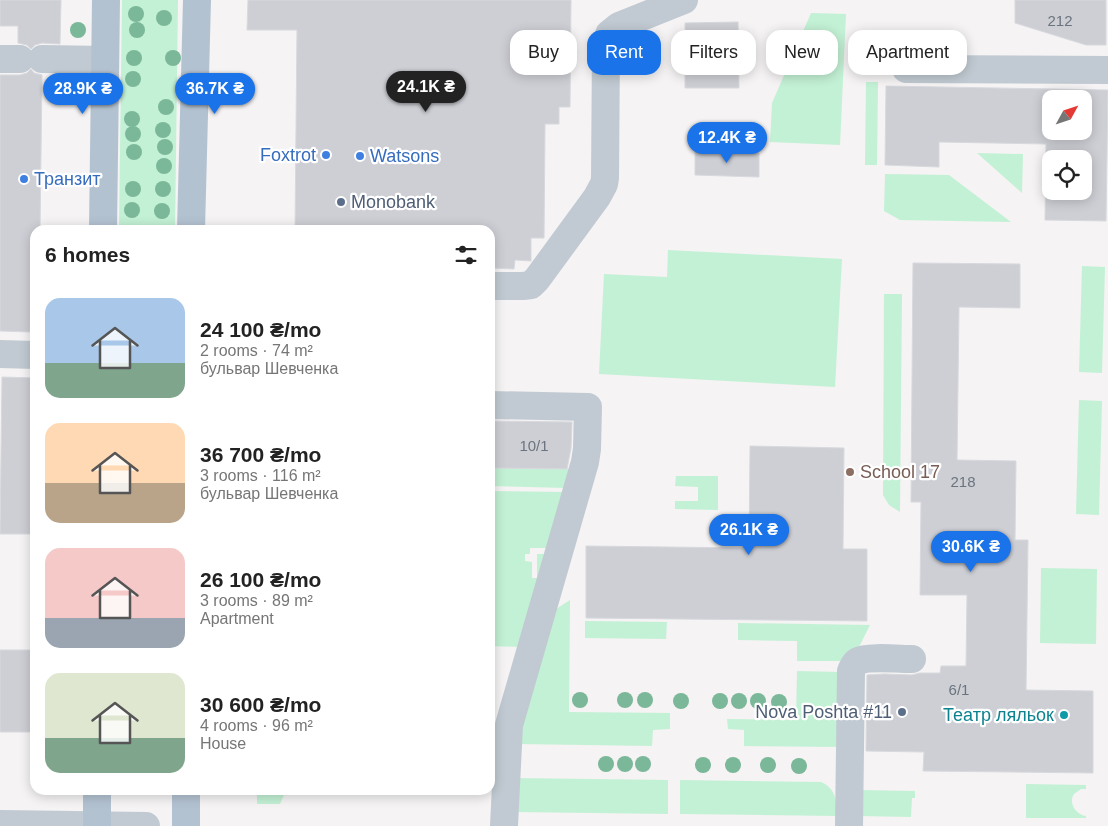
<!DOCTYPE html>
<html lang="en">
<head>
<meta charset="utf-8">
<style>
	body { margin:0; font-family:Arial,sans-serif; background:#f6f6f6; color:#222; height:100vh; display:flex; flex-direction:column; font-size:19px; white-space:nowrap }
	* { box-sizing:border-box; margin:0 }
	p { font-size:16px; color:#767676 }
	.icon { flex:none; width:28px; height:28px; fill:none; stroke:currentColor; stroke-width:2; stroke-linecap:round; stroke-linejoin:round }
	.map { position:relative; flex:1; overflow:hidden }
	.panel { position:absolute; left:30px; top:225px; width:465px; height:570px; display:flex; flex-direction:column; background:#fff; border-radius:15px; box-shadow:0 2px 12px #0003 }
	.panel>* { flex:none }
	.guide { position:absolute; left:510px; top:30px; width:475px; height:45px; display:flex; gap:10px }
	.needle { width:32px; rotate:50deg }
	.fabs { position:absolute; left:1042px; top:90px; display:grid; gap:10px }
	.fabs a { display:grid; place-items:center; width:50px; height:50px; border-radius:10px; background:#fff; box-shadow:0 2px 12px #0003; font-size:25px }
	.price { position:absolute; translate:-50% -42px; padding:0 11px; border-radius:18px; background:#1a73e8; color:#fff; font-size:16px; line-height:32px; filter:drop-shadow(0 1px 2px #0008) }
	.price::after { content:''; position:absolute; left:50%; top:30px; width:15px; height:11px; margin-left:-8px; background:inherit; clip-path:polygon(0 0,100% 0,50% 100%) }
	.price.on { background:#222; color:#fff }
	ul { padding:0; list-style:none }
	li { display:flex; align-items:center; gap:15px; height:125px; padding:0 15px }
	li span { display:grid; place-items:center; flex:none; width:140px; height:100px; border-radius:15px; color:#555 }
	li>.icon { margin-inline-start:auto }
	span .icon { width:60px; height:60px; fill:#fffc; stroke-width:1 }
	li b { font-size:21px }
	h2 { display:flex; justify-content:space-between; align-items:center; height:60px; padding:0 15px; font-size:21px }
	.chip { padding:0 18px; border-radius:15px; background:#fff; box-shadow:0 2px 12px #0003; font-size:18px; line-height:45px }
	.chip.on { background:#1a73e8; color:#fff }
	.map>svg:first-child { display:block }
	.green { fill:#c3f1d5 }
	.building { fill:#cdcfd5; stroke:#d7d9de; fill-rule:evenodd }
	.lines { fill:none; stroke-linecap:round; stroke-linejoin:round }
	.minor { stroke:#c1cad2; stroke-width:28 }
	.major { stroke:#b3c2d1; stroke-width:28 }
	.tree { fill:#7bb799 }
	.shop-dot { fill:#3f7fe0; stroke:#fff; stroke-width:2 }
	.service-dot { fill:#5c6f8a; stroke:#fff; stroke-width:2 }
	.education-dot { fill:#8d6e63; stroke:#fff; stroke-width:2 }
	.culture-dot { fill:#0f9aa8; stroke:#fff; stroke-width:2 }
	.labels { text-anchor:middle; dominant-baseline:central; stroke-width:4.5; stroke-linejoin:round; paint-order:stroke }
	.number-label { font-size:15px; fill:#6b747e }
	.shop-label { font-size:18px; fill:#366cbe; stroke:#fff; text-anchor:start }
	.service-label { font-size:18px; fill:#4e5e75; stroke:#fff; text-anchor:start }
	.education-label { font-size:18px; fill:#785e54; stroke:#fff; text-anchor:start }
	.culture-label { font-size:18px; fill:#0d838f; stroke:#fff; text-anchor:end }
</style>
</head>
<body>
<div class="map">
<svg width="1108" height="826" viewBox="0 0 1108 826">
	<rect width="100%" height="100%" fill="#f5f3f3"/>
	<!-- green -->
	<path class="green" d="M122,0H178L175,230H119Z
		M811,13L846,14L840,145L770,142L772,103Z
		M866,82H878L877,165H865Z
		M977,153L1023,154L1022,193Z
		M885,174L949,175L1011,222L900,220L884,211Z
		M668,250L842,259L835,387L599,374L604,274L667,277Z
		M1082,266L1105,267L1102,373L1079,372Z
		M884,294H902L900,512L889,505L883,495Z
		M1079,400L1102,401L1099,515L1076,514Z
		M490,468L572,469L567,488L490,486Z
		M676,476H718V510L675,509V501H698V487L675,486Z
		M490,491L566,492L550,548H530V554H525V561L532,562V578H537V554H548L522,647L490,646Z
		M1041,568L1097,569L1096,644L1040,643Z
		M570,600L569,712L670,713V729L653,730L652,746L517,744L553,611Z
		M585,621L667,622L666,639L585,638Z
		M738,623L870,625L852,661H797V641L738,640Z
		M797,671L841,672L840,747L744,746V730L728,729L727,719L796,720Z
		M515,778L668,780V814L515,812Z
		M680,780L821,782C836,788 837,802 837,816L680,814Z
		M1026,784L1086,785V789H1081C1079,791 1076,792 1074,794C1068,803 1076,815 1086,816V818H1026Z
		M257,790H286L280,804H257Z
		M860,790L915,791V798H912L911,817L860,816Z"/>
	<!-- building -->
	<path class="building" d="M0,0H61L60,44L42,43L35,45L31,49L27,45L18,43V26H0Z
		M248,0H571L570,107H559V124H545L544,238H531V261L515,260L514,269L490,268V230H295L297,30H247Z
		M1015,0H1106V45H1086L1015,23Z
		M738,22L739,88H685V23Z
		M31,69L34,73L42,75L40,230H35V300H31L30,332L0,331V75H20L27,73Z
		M886,86L1108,90L1106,221L1045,220L1046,144L939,142V167L885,165ZM1051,99H1084V131H1051ZM1051,159H1084V191H1051Z
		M695,151L759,153V177L695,175Z
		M913,263L1020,264V308L959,307L957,460L1016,461L1015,540H1028L1026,690L1093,691V773L923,771L924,752L866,751L867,675L884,674L912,675L920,673H940L941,666H966L967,595H920L921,502H911Z
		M2,377L35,378V534H0Z
		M490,421L572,422L571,448L567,469L490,468Z
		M750,446L844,448L843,549H867V621L586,618V546L749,548Z
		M0,650H35V732H0Z"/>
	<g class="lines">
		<!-- minor -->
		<path class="minor" d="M0,59H20
			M42,59L105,60
			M906,69L1108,70
			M490,286H523L531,285L537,279L597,197L604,184L605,178L606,45L609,34L619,26L684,0
			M0,354L35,355
			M490,405L588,407L587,449L585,462L509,725L504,826
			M0,824L146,826
			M849,826L851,671C853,667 854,663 858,661C868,656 900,659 912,659"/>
		<!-- major -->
		<path class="major" d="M103,230L106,0
			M191,230L197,0
			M97,826V790
			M186,826V790"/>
	</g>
	<!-- trees -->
	<g class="tree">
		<circle cx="136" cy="14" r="8"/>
		<circle cx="164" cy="18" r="8"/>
		<circle cx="78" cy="30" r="8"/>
		<circle cx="137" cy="30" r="8"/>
		<circle cx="134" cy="58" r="8"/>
		<circle cx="173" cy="58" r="8"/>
		<circle cx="133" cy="79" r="8"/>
		<circle cx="78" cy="95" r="8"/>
		<circle cx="166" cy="107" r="8"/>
		<circle cx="132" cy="119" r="8"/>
		<circle cx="163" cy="130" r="8"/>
		<circle cx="133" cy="134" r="8"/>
		<circle cx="165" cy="147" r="8"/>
		<circle cx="134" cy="152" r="8"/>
		<circle cx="164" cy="166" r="8"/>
		<circle cx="133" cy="189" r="8"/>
		<circle cx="163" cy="189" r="8"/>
		<circle cx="132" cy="210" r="8"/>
		<circle cx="162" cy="211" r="8"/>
		<circle cx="580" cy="700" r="8"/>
		<circle cx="625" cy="700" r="8"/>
		<circle cx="645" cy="700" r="8"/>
		<circle cx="681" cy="701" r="8"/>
		<circle cx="720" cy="701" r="8"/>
		<circle cx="739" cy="701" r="8"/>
		<circle cx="758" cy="701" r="8"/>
		<circle cx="779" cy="702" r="8"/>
		<circle cx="606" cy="764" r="8"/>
		<circle cx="625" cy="764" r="8"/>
		<circle cx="643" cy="764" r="8"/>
		<circle cx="703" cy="765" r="8"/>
		<circle cx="733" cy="765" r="8"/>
		<circle cx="768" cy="765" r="8"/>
		<circle cx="799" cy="766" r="8"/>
	</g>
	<!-- markers -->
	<g class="shop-dot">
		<circle cx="326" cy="155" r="5"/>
		<circle cx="360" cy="156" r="5"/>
		<circle cx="24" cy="179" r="5"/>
	</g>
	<g class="service-dot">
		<circle cx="341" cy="202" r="5"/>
		<circle cx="902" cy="712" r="5"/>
	</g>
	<circle class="education-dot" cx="850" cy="472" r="5"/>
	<circle class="culture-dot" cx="1064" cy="715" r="5"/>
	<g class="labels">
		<!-- number labels -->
		<g class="number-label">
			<text x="1060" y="20">212</text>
			<text x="534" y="445">10/1</text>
			<text x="963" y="481">218</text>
			<text x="959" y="689">6/1</text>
		</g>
		<!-- shop labels -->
		<g class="shop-label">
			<text x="316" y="155" text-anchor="end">Foxtrot</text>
			<text x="370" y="156">Watsons</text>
			<text x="34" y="179">Транзит</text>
		</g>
		<!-- service labels -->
		<g class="service-label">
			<text x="351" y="202">Monobank</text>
			<text x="892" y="712" text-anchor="end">Nova Poshta #11</text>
		</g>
		<!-- education labels -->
		<g class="education-label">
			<text x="860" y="472">School 17</text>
		</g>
		<!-- culture labels -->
		<g class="culture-label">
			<text x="1054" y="715">Театр ляльок</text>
		</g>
	</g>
</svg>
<div class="fabs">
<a><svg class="needle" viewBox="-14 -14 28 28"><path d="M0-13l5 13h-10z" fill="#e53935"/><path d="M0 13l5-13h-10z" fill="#767676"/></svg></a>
<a><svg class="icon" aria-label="locate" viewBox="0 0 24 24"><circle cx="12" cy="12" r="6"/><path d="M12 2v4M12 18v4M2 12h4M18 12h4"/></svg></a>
</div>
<b class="price on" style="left:426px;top:113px">24.1K ₴</b>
<b class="price" style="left:83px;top:115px">28.9K ₴</b>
<b class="price" style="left:215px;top:115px">36.7K ₴</b>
<b class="price" style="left:727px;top:164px">12.4K ₴</b>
<b class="price" style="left:749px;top:556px">26.1K ₴</b>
<b class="price" style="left:971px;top:573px">30.6K ₴</b>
<div class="guide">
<a class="chip">Buy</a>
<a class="chip on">Rent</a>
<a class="chip">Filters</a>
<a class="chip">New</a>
<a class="chip">Apartment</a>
</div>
<section class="panel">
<h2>6 homes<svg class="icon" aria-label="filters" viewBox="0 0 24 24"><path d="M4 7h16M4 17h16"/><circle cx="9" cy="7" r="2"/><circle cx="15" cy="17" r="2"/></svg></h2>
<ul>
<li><span style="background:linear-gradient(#a9c7e8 65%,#7fa58c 0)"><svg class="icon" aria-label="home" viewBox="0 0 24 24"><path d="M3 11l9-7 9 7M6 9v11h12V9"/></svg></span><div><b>24 100 ₴/mo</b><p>2 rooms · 74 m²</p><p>бульвар Шевченка</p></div></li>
<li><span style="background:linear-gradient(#ffd9b3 60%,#b9a48a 0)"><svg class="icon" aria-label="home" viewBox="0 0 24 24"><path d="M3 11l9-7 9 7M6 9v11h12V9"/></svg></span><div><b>36 700 ₴/mo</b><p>3 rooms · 116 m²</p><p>бульвар Шевченка</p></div></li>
<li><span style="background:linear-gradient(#f6c9c9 70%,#9aa5b1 0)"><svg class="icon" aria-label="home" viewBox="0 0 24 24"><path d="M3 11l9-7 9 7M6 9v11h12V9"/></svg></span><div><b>26 100 ₴/mo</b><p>3 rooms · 89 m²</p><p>Apartment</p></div></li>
<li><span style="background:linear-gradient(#dfe7d0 65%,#7fa58c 0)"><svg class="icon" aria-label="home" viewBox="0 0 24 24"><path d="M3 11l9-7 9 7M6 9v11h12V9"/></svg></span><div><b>30 600 ₴/mo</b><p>4 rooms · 96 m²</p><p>House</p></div></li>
</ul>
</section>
</div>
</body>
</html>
